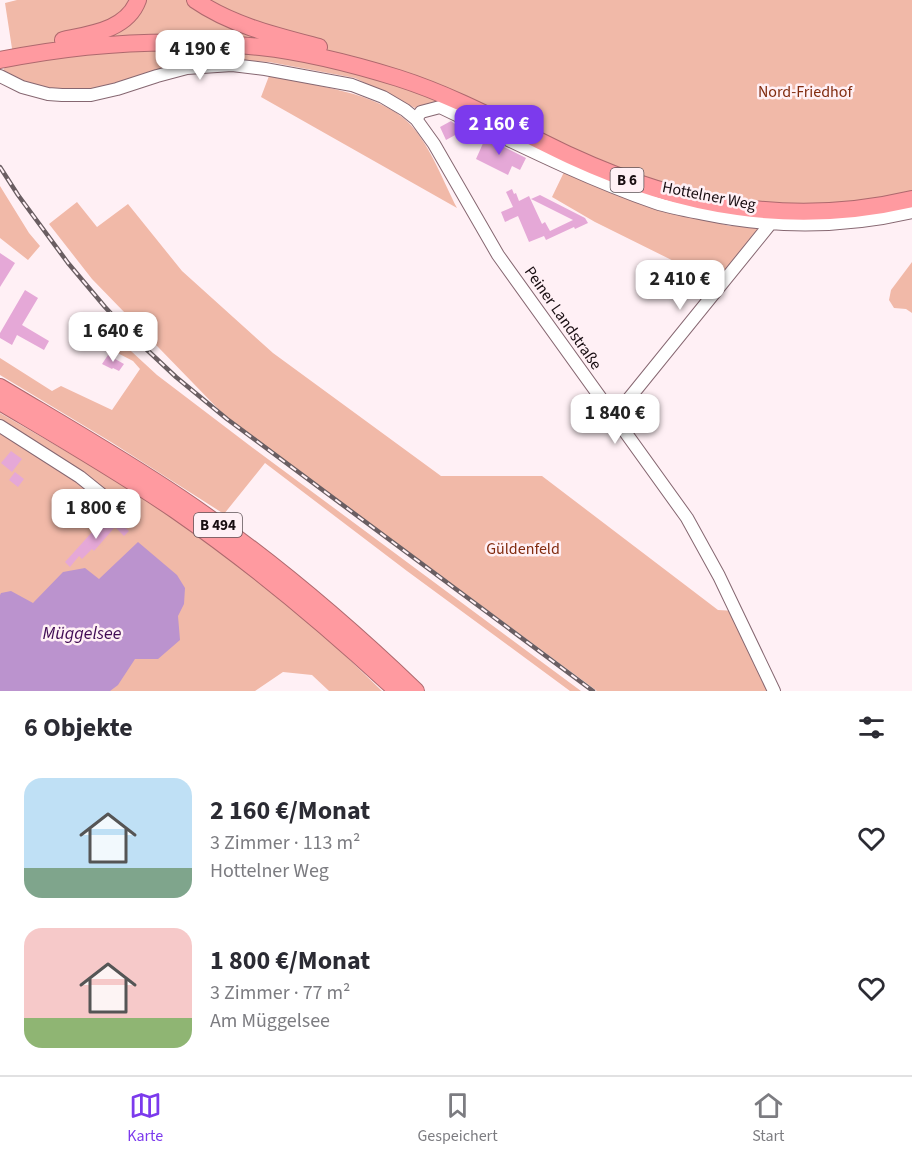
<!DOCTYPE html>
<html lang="de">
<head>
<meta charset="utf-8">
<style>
	body { margin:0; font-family:"Source Sans 3",sans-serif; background:#f7f7f7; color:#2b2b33; height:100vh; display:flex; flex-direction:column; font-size:22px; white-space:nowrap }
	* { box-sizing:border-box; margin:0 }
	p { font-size:20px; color:#7c7c81 }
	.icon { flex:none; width:33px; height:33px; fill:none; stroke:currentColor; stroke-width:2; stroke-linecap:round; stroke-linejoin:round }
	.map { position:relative; height:691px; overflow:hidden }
	.drawer { display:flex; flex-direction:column; background:#fff; flex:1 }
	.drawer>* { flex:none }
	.price { position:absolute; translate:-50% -51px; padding:0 14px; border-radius:12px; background:#fff; color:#222; font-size:20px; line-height:39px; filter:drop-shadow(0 2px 3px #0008) }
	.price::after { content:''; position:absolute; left:50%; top:36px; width:18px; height:14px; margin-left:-9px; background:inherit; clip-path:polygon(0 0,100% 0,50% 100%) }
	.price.on { background:#7c3aed; color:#fff }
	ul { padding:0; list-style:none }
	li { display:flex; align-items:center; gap:18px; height:150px; padding:0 24px }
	li span { display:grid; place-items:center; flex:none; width:168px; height:120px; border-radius:18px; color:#555 }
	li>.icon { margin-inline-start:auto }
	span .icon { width:72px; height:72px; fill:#fffc; stroke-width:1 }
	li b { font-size:26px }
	h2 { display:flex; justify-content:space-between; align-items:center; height:72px; padding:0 24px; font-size:26px }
	.menu { display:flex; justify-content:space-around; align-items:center; height:84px; border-top:2px solid #e1e1e2; background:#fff; font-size:16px; color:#7c7c81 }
	.menu a { display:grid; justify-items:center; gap:3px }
	.menu .on { color:#7c3aed }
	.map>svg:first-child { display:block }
	.green { fill:#f1b9a8 }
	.water { fill:#bb93ce }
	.building { fill:#e5a8d7 }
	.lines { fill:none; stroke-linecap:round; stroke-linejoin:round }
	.minor-casing { stroke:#866771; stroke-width:14 }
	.highway-casing { stroke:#ae696e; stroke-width:18 }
	.minor { stroke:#fff; stroke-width:12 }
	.highway { stroke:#ff9aa0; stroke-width:16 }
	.rail-casing { stroke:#6a5e62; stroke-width:4.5 }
	.rail { stroke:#fff0f5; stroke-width:2; stroke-dasharray:7; stroke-linecap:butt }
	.labels { text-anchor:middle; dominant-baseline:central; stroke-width:5; stroke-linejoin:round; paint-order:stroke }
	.shield { fill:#fff0f5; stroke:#5e5256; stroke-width:1.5 }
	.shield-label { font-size:15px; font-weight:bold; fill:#190e12 }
	.park-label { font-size:16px; fill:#822c10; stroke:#fff0f5 }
	.street-label { font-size:16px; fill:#190e12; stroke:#fff0f5 }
	.water-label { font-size:18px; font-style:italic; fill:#3f0a53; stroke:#fff0f5 }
</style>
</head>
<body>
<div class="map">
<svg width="912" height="691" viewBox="0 0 912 691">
	<rect width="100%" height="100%" fill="#fff0f5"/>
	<!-- green -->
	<path class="green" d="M17,0H912V208L726,216L440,105L421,111L355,78L269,62L216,59L196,61L173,65L121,85L101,90L62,91L21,82L2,72L13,55L5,3Z
		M269,76C312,85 379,92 410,124C430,145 444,183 457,208L261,97Z
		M565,170L669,211L730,226H754L759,229L716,282L595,222L552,197Z
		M0,186L29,233L40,246L28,260L0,238Z
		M77,202L97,227L128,204L182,271L273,353L441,476H542L718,610L735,611L775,691H597L226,417L92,279L49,224Z
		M912,262V313L906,309L894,308L889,300L891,290Z
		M106,328L157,375L249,445L581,691H570L407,571L265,463L224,514L111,442L0,375V358L52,391L61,386L112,410L140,369L133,361L104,346Z
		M0,413L76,457L127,483L198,533L304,616L382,691H329L312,675L283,672L255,691H0Z"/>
	<!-- water -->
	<path class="water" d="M138,542L177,575L185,588L184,604L178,616L180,640L158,659H135L118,685L110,691H0V595L1,593L11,591L33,603L63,572L85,568L99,579Z"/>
	<!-- building -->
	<path class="building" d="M451,121L455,124L459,133L446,140L440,127Z
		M474,132L526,158L520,170L512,166L508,175L476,159L484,141L472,136Z
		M512,189L514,194L516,193L519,201L529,196L542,224L545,222L550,231L573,220L531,199L540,195L585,218L588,223L575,229L574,227L546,240L544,236L529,242L518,216L505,222L501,212L513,207L506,192Z
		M0,253L15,263L0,287Z
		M25,290L38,298L22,325L49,341L44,350L17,335L12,345L0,338V333Z
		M108,355L124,364L119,371L113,368L112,369L102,364Z
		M11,451L22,459L12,472L1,463Z
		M15,472L24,479L18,487L9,480Z
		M115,518L129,531L124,536L115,527L94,551L92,549L82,559L79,556L70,567L65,562L102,521L107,526Z"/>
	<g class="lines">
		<!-- minor casing -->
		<g class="minor-casing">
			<path id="minor" d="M0,76L22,87L48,94L62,95H91L117,89L157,76L187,68L232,65L265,69L352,85L383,97L405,110L416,119L434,144L498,255L687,518L719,576L774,691
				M416,119L421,112L440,107C511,141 581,177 656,203C671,208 689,211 705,214C773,228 844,228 912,212
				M614,417L771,223
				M0,426L80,477L111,502"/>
		</g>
		<!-- highway casing -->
		<g class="highway-casing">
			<path id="highway" d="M195,0C231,25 277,36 319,47
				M63,40C91,34 127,30 138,0
				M0,60C84,43 174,38 260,47C306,52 353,64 398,78C458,97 514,129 571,156C681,207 793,227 912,199
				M0,387C60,423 121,458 179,497C264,554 343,621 416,691
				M0,402C59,437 118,471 175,510C253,564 327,626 397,691"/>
		</g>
		<!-- minor -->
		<use href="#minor" class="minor"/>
		<!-- highway -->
		<use href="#highway" class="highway"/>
		<!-- rail casing -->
		<g class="rail-casing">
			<path id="rail" d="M0,167L18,195L68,263L105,307L129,333L176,377L227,419L593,691"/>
		</g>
		<!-- rail -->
		<use href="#rail" class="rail"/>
	</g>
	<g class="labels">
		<!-- shield labels -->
		<g class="shield">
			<rect x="610.5" y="168" width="33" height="24" rx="4.5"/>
			<rect x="194" y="513" width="48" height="24" rx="4.5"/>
		</g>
		<g class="shield-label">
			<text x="627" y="180">B 6</text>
			<text x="218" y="525">B 494</text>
		</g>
		<!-- park labels -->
		<g class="park-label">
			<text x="805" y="92">Nord-Friedhof</text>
			<text x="523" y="549">Güldenfeld</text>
		</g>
		<!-- street labels -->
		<g class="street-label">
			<text transform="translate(709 196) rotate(11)">Hottelner Weg</text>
			<text transform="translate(563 318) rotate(55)">Peiner Landstraße</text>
		</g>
		<!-- water labels -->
		<g class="water-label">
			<text x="82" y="633">Müggelsee</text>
		</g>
	</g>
</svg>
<b class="price" style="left:200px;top:81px">4 190 €</b>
<b class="price on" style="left:499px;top:156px">2 160 €</b>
<b class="price" style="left:680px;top:311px">2 410 €</b>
<b class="price" style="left:113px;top:363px">1 640 €</b>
<b class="price" style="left:615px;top:445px">1 840 €</b>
<b class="price" style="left:96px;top:540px">1 800 €</b>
</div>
<section class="drawer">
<h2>6 Objekte<svg class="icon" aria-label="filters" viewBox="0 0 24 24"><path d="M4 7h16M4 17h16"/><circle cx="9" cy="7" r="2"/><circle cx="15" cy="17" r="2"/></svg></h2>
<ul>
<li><span style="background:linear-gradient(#bfe0f5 75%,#7fa58c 0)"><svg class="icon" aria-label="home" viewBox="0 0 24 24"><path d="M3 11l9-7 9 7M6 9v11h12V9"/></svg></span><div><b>2 160 €/Monat</b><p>3 Zimmer · 113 m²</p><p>Hottelner Weg</p></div><svg class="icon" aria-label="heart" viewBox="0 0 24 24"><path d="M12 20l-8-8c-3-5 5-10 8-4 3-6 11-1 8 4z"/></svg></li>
<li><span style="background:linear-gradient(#f6c9c9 75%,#8fb573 0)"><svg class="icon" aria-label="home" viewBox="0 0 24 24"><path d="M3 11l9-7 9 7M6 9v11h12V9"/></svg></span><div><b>1 800 €/Monat</b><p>3 Zimmer · 77 m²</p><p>Am Müggelsee</p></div><svg class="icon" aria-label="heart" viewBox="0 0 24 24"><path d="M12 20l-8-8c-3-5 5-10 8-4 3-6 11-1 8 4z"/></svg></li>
</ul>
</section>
<nav class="menu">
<a class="on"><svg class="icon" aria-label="map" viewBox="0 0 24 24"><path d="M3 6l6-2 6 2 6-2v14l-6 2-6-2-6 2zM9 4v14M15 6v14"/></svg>Karte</a>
<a><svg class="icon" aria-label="saved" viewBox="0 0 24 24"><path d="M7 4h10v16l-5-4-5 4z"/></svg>Gespeichert</a>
<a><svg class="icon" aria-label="home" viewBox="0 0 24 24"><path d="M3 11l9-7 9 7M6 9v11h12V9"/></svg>Start</a>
</nav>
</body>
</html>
